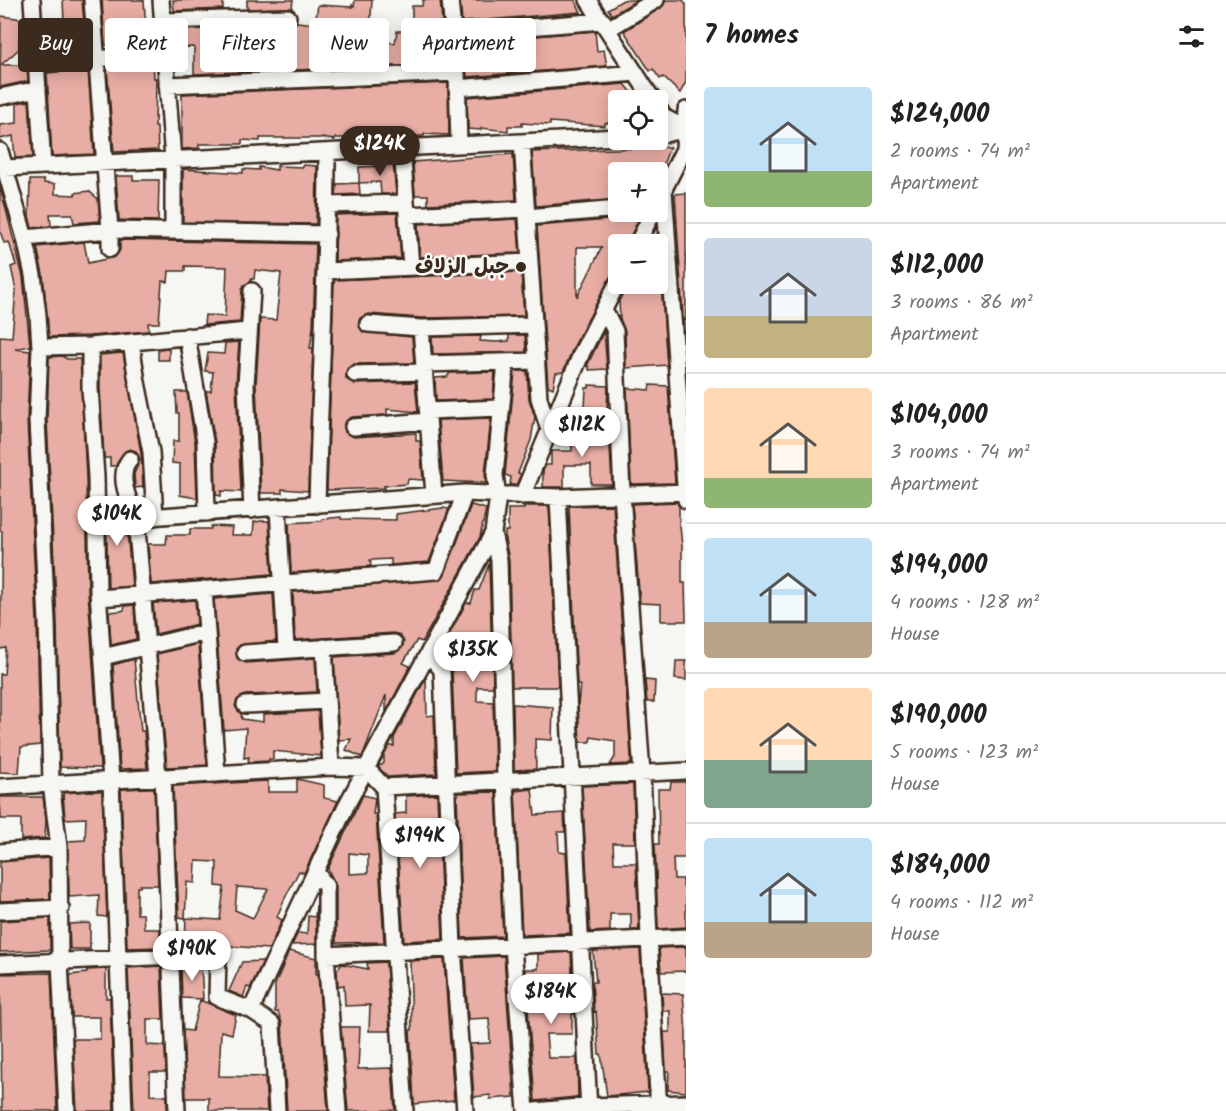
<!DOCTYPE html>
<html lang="en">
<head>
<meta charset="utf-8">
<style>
	body { margin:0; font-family:Kalam,"Playpen Sans Arabic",sans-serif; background:#f2f2f2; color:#222; height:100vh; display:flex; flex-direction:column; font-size:22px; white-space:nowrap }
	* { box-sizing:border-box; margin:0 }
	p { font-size:20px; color:#767676 }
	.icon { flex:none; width:33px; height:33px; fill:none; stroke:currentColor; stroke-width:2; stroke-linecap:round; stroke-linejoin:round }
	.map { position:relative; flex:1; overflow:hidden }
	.sheet { display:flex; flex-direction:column; background:#fff; width:540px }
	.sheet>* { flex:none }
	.guide { position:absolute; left:18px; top:18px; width:570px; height:54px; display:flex; gap:12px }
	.controls { position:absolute; left:608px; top:90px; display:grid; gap:12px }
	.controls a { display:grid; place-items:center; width:60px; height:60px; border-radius:6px; background:#fff; box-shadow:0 3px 15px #0003; font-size:30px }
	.price { position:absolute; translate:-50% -51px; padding:0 14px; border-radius:21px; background:#fff; color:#222; font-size:20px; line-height:39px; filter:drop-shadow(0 2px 3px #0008) }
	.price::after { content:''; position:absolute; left:50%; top:36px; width:18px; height:14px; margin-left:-9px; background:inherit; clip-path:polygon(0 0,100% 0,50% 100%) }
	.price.current { background:#3b2a1e; color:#fff }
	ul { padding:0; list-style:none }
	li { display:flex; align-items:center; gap:18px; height:150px; padding:0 18px }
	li+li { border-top:2px solid #e0e0e0 }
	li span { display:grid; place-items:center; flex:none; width:168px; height:120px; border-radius:6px; color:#555 }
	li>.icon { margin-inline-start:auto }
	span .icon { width:72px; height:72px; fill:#fffc; stroke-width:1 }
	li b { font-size:26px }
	h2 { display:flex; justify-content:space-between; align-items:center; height:72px; padding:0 18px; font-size:26px }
	.pill { padding:0 21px; border-radius:6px; background:#fff; box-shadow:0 3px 15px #0003; font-size:21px; line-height:54px }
	.pill.current { background:#3b2a1e; color:#fff }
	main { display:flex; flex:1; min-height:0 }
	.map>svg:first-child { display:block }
	.building { fill:#e8aea5; stroke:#3b2a1e; stroke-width:1.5; fill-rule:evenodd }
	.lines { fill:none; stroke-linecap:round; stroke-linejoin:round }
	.minor-casing { stroke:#3b2a1e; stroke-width:20 }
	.minor { stroke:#f6f6f2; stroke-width:15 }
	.poi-dot { fill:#3b2a1e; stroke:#f6f6f2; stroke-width:2 }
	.labels { text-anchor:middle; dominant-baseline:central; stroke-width:5; stroke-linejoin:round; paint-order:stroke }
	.poi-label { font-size:21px; font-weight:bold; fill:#3b2a1e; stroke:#f6f6f2; text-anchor:end }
</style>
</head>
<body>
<main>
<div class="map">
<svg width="686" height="1111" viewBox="0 0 686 1111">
	<rect width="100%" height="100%" fill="#f6f6f2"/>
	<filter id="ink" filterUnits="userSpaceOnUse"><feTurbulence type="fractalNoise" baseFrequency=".0167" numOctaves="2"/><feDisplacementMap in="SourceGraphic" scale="12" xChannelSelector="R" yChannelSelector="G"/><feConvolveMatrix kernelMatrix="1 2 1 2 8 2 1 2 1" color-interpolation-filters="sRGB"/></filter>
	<g filter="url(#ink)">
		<!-- building -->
		<path class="building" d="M63,0H82L86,45L65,44Z
			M102,0H144L146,31H154L155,44L130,46L105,45Z
			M173,0H223V9L174,11Z
			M247,0H293L292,8L247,9Z
			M355,0H372L370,32L374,33V41L395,43L397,31H405L406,22H412V6H422L423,0H440L446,64L194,74V47L174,48L173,30L288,27L297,22L315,24L318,5L352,7V5L354,6Z
			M460,0H575L581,12L462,22Z
			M623,0H637L612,15L608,9Z
			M666,0H683L686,4V82L680,93L663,77L660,79L653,69L650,71L624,31L661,8Z
			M1,16L23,19L25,35L19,40V49L1,65H27L28,81L0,87Z
			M595,31L597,51L604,50L607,66L467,77L464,42Z
			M153,64L154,78H156L155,127H157L158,150L114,152L107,68Z
			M88,69L94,154L52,156L47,73Z
			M448,83L449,135L424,134V136H387V138L352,135V138H335V140L321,138H260V141L242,140V144H199V148L182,149V94Z
			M625,84L638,100H616L615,123H605V126L550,122V125L522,123V126H508V131L481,128V130L468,129L467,97Z
			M29,101L33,157L15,158L13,136L0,139V125L17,123V103Z
			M670,147L660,172H618V212H642L627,244H618V262L573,348L563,372L556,373L553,388L548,386L537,226L608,220L613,218L617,210L615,204L606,200L536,206L532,152ZM577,247H602L577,297Z
			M513,154L516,200L428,204V195H415L413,162Z
			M393,163L396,194H381L380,182L359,183V167L380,166L379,164Z
			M303,165L317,166L316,224L183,222V169L243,173V169L259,170V167L277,170V166L303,167Z
			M116,176H133V180H159L158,221L119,220Z
			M30,180H44V183L55,184V194L75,195V193L89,191L98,199L100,221L74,223L72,214H50L51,226L32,228L29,216Z
			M359,183L360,194L336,195L337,184Z
			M0,186L23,277L30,346L15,349L30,351L27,420L37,621L40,745L21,747L19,773L0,772V674H4L6,648L0,649L2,531H0V336L12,337L16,290L11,267L16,265L9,242L4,243L0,231Z
			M686,193V362L675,194Z
			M397,213L401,258L335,261L336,215Z
			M517,219L520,253L420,257L418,224Z
			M657,226L667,365L626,368L625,331L620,319L619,301L627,284H657V244H648Z
			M120,240L316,244L313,327L310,348H313L308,491L282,489V493H261L256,385L260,319L276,320L281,273L255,270L254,279H251V282L244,285L242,290L240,322L204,325L205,315L225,317L227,267L185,266V271H169L168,282L162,281L159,323H148L149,331L89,336L49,337L43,274L37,247L84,242L88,263L115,257L120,250Z
			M521,272L524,316L421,318L369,314L360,318L358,324L363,332L412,337L414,363L354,364L347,369L346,379L355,384L415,382L418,412L387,409V415L352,417L344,423L345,432L354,437L416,433V441H420L423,480L408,479L407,484L384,486L385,488L327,490L334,280Z
			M604,331L607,369L589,370V367L587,366Z
			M509,335H525L526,352L433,354L432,337L481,336L480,341L497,342L509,341Z
			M239,342L236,385L241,492L221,491V496L216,495L215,442L206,391H211L213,372L205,371L208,353L224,354L225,343Z
			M169,348V360H158V349Z
			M123,353L141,453L143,487L135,488V486L134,474L140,460L136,451L130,449L125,451L116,466H110V458H104L100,388V355Z
			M62,356L67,359H80L86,477L88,591L100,768L60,767L57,621L47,420L49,357Z
			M515,371H527L529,399L535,417L531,440L518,473L521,474L516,485H510L511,477L505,475Z
			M495,372L493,399L436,401L435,378L447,377L450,373Z
			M589,385L608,386L607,410L585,409L586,388H589Z
			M650,385L668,386L675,483L631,484L627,388L649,390Z
			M176,392H187L195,443L197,498L180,495V464L172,463L173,441H179V413H177Z
			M491,418L485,474L486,483L443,481L438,420Z
			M609,430L612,484H591V465H564V487H543V471L546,465H551V451H572L571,431Z
			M106,500L119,502L126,520L132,586L108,588Z
			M677,502L679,506V526H680L682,546V583H685L686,621H661V604L640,603L632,504Z
			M471,505L486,509L480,537L422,642L417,640L403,663L410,666L386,712V695L362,757L346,750L351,739L339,740L334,657L395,653L402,648L404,642L399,635L393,633L295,640L293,592L441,579L445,574Z
			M613,505L631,756V764L610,765L615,757V741L591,737L590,742H580L578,705L580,685H577L569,506Z
			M523,506H549L558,687H512L509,560L505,540V531H508V509H524Z
			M443,508L449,509L429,562L391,565V559L370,560L371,566L291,573L289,523L322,521V519L341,517V519L396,520V514Z
			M262,521H269L272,574L151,584L148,544H166L167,535H190V529H211V526L232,527L231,535H253L254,522Z
			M489,564L493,687H477V701L493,702L495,771L456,773L452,670L448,662L449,650L443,649V646L466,603H471L475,590H479Z
			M273,594L276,641L240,645L236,649L237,658L246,663L315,658L317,692L245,695L237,700L235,706L241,714L242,719L263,722V714L318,711L321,756L273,751V759H269V761L248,762L249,757L244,758L246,728L224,730L214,599Z
			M195,600L197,624L156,634L153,603Z
			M134,605L136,639L111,645L109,612L121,611L124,610L125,606Z
			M198,644L207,765L167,767L157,654Z
			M134,659L141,731H144L147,768L120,769L113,665Z
			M676,661H686V680L675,679Z
			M426,678L427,716L434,715L436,774L388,777L379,768V765H382L384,763V756L389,746H394V738Z
			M645,680L655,681L654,702H647Z
			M513,704L553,707L552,740L535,739L536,769L514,770Z
			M297,779L324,785V798L338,801L304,873L299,871L284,900L277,917L282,920L269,949L228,946L203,942V945L185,944L186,918L220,920L224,887L216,886L217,862L196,861L195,883L187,882L185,918L179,917L173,786L268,781V792H297ZM237,887L268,889L253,918L235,910Z
			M671,782H686V858H673L674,879H683V887H686V927L658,929L655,844H659L658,789H670Z
			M633,784L635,843H613L614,863H636L639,930H631V914H610V931L590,932L582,786Z
			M148,788H154L158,885H140V887H137V914H143L144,929H160V947L127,948L121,789Z
			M532,789L535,815L564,813L565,832H558L559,852L566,853L570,933L522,935L515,791Z
			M89,791H102L107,917L98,916L99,895L69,897L68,841L85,840L86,818L65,819L63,793Z
			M496,792L503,936L462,938L457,793Z
			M437,794L443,939L404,941L395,814L406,813V796Z
			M363,795L375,798L373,814H376L384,942L336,943V886L328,869ZM349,853L368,855V873L349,874Z
			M0,797H43L46,820L45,838L21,840V819H1Z
			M49,858L50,899L0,901V862Z
			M316,905V944L292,945L298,933L307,934L308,916L315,917Z
			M50,918V950L0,952V921Z
			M90,923V949H70L69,924Z
			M686,947V971L661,972L659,948Z
			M640,949L648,1092L607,1096L601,1054H599L596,1011L594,1012L592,982H596L593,951Z
			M289,951L316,958V974H318L328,1111H287L282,1023L278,1012H275V985Z
			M571,952L574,1014H572V1034H546L548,1058H577L578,1095L576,1097L535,1101L525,969H538V954Z
			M504,956L514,1097L490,1099V1095L474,1097L470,1044L490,1043L489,1018L468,1019L464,958Z
			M444,959L454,1100L414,1104L410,1030H412L410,961Z
			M263,961L250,988L247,987L243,997L229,991L242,962Z
			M386,962L390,1031H369L370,1005L345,1006L344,985L338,986L337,970L342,964L368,969L367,963Z
			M201,965L203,999L182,998L181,966Z
			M161,966L163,1019H147V1045L165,1046L166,1072H150V1095L167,1096V1111H134L128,968Z
			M106,969V998H110L114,1111H77L73,1039H100V1017H72L70,975L87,973V970Z
			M51,973L57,1111H2L0,974Z
			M662,993L683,994L686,1032V1092L668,1090L669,1071H666L664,1032H670V1011H663Z
			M200,1000L236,1015L232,1034L221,1031L219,1076L265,1077L267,1111H209V1098H186L183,1030L192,1031Z
			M341,1027H360L358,1069L392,1068L395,1110L348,1111Z"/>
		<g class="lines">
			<!-- minor casing -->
			<g class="minor-casing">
				<path id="minor" d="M32,0L43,166
					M92,0L110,230V249
					M161,0L173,160V231
					M450,0L457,73L459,145
					M588,0L653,100
					M163,21L288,17
					M608,29L656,0
					M453,33L603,21
					M37,64L165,53
					M167,85L457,73
					M457,88L636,73
					M0,97L38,89
					M657,106L664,117L686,129
					M657,136L685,129
					M522,142L539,398L549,430
					M402,148L411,267
					M0,151L25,238L33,275L38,315L40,347L37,420L47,621L51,783L59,847L60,960L67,1111
					M5,168L618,137
					M664,190L686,500
					M660,197L684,149L686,110
					M327,205L406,203
					M407,215L526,209
					M527,217L607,210
					M25,238L110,230L327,234
					M637,244L653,212
					M325,271L530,262
					M252,291L246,385L252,510
					M604,309L615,331L622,494L642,773L649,938L659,1111
					M368,324L421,328L534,325
					M421,328L434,495
					M187,336L205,442L207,513
					M131,342L137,382L151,452L155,517
					M90,346V388L96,477L98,591L111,781L124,1111
					M40,347L90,346L248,331
					M424,364L537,361
					M355,374L424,372
					M428,411L500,408
					M353,427L428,421
					M130,459C116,476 129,500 136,518L158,777
					M522,496L582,352L618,282
					M558,497L589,1111
					M317,505C320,388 327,270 327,152
					M278,508L286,649
					M136,518L465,493L558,497L686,492
					M493,533L499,560L505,780L513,946L526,1111
					M204,589L217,774
					M99,598L436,571L465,493
					M324,647L331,767
					M245,653L394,643
					M429,654L442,670L453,948L465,1111
					M103,657L207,632
					M245,705L327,701
					M163,777L177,1111
					M0,787L331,767L366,768L384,787L686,771
					M384,787L405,1111
					M0,852L59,847
					M316,872L326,886V955L338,1111
					M0,911L61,908
					M326,955L686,937
					M0,964L218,954L217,997L251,1010L272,1024L277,1111
					M251,1010L346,806L493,533L498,496L495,475L506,362
					M535,1111L589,1106L686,1103"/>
			</g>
			<!-- minor -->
			<use href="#minor" class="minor"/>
		</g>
	</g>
	<!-- markers -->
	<circle class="poi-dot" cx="521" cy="267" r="6"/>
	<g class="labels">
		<!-- poi labels -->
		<g class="poi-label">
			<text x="509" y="267">جبل الزلاف</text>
		</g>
	</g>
</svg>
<div class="controls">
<a><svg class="icon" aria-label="locate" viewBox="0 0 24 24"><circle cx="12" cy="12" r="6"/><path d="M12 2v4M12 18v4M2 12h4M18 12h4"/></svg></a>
<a>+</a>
<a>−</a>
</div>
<b class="price current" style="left:380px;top:177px">$124K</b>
<b class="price" style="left:582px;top:458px">$112K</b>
<b class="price" style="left:117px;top:547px">$104K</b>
<b class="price" style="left:473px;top:683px">$135K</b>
<b class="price" style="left:420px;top:869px">$194K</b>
<b class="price" style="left:192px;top:982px">$190K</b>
<b class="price" style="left:551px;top:1025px">$184K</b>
<div class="guide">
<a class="pill current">Buy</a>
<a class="pill">Rent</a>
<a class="pill">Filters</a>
<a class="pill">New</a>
<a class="pill">Apartment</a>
</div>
</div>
<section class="sheet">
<h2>7 homes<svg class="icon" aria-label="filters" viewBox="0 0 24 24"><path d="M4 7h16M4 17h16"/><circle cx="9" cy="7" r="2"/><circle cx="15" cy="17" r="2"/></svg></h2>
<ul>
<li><span style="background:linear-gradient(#bfe0f5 70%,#8fb573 0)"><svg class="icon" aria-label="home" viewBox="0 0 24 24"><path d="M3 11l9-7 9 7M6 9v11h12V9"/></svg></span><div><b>$124,000</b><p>2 rooms · 74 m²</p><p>Apartment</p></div></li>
<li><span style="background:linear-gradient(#c9d6e8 65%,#c2b280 0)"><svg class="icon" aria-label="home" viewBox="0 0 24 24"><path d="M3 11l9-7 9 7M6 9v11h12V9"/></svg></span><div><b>$112,000</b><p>3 rooms · 86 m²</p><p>Apartment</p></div></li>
<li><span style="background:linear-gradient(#ffd9b3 75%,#8fb573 0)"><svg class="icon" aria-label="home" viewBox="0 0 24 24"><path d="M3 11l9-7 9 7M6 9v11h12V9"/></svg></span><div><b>$104,000</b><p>3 rooms · 74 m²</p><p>Apartment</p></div></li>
<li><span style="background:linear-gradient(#bfe0f5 70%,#b9a48a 0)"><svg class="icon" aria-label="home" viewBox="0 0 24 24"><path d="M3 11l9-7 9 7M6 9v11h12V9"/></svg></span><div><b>$194,000</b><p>4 rooms · 128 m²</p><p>House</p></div></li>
<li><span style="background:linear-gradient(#ffd9b3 60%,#7fa58c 0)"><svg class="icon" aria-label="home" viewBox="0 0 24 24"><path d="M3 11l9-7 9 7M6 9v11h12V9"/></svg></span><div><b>$190,000</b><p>5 rooms · 123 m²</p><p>House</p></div></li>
<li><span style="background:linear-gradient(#bfe0f5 70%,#b9a48a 0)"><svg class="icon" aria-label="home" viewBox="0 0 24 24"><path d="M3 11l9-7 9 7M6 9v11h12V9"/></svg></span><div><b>$184,000</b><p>4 rooms · 112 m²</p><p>House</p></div></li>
</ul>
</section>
</main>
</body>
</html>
